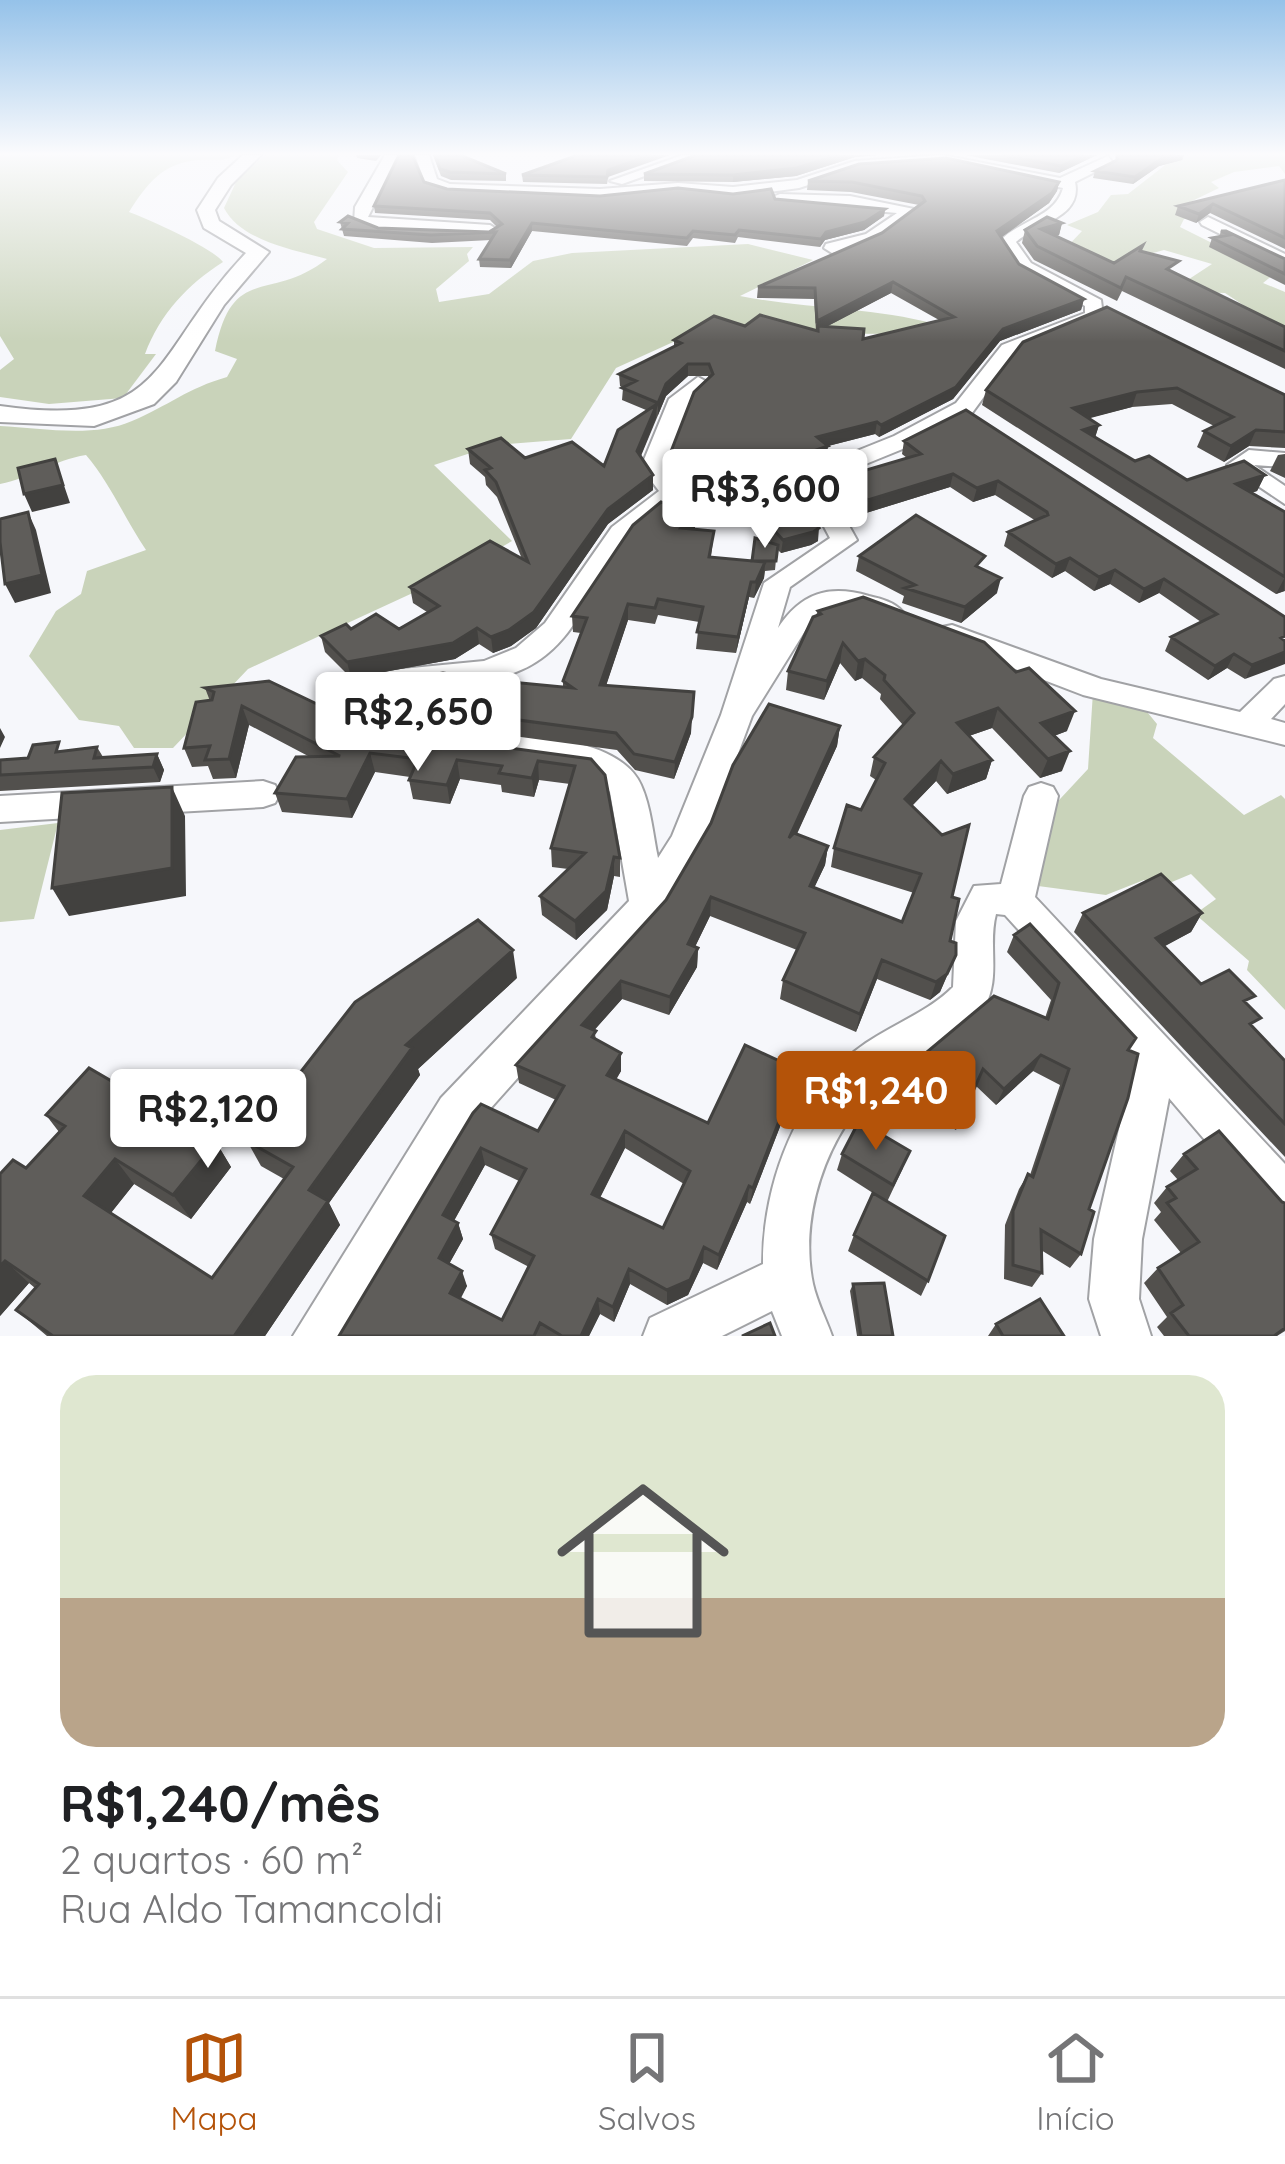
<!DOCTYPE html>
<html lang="pt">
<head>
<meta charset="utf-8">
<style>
	body { margin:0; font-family:Quicksand,sans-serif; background:#f2f2f2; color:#202124; height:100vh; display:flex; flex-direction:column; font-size:45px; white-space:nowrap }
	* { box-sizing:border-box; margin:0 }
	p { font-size:39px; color:#757577 }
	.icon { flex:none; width:66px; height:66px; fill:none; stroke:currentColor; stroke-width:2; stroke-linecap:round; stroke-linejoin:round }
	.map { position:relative; height:1336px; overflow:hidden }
	.sheet { display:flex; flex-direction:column; background:#fff; flex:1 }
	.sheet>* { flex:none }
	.price { position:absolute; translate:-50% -102px; padding:0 27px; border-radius:12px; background:#fff; color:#222; font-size:39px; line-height:78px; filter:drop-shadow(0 3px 6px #0008) }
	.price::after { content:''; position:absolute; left:50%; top:72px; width:36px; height:27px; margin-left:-18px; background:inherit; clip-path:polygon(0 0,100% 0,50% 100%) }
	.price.on { background:#b45309; color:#fff }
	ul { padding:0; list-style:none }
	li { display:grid; align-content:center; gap:24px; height:636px; padding:0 60px }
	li+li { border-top:3px solid #e0e0e0 }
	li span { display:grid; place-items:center; height:372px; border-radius:36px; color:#555 }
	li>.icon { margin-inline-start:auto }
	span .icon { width:216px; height:216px; fill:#fffc; stroke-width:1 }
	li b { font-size:51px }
	.tabs { display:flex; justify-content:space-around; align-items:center; height:168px; border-top:3px solid #e0e0e0; background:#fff; font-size:33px; color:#757577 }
	.tabs a { display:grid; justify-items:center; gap:6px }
	.tabs .on { color:#b45309 }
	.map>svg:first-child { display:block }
	.green { fill:#c9d3ba }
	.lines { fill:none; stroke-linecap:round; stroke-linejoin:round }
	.minor-casing { stroke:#a1a2a5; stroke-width:4 }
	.major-casing { stroke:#a1a2a5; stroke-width:4 }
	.minor { fill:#fff; fill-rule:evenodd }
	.major { fill:#fff; fill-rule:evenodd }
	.wall { fill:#52504d; fill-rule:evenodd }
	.shaded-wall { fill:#42413f }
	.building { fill:#5f5d5a; stroke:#42413f; stroke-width:3; fill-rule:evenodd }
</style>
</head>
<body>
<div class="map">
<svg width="1285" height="1336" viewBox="0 0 1285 1336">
	<rect width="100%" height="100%" fill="#f6f7fb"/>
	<!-- green -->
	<path class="green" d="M0,155H236C224,162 212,159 198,160C162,163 147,184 129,212C146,218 213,248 223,262C188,284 160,314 145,354H156L123,398L49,404L0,397V370L14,359L0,336Z
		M265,155H339L337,160L348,172L314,222L317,229L374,248L473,247L467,254L469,261L436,289L439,302L489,294L533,261L572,253L748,244L813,260L740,296C805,309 871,307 935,324L909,334L693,333L616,368L571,439L495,445L434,465L512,541L456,573L248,669L173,748H134L119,726L79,720L29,656L56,611L81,594L87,571L146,550C125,519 110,483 86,455C54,460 31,478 0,484V426C41,428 94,438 132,421C168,406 188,388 227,377L237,359L215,351C233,262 269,304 327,259C294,250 241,241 224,208L237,180Z
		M1178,155H1285V174L1279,166L1234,172L1211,182L1219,188L1186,204L1200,216L1184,219L1180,227L1216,245L1284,266L1263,283L1285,292V333L1225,293L1196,292L1180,285L1212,264L1164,250L1109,265L1064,250L1082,231L1067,225L1098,212L1111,195L1128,194Z
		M1093,692L1143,707L1157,724L1153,738L1244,815L1281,795L1285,799V1010L1247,970L1249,961L1195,914L1216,899L1191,874L1160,887L1144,880L1106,895L1023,884L1047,813L1088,769Z
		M58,823L34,919L0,922V830Z"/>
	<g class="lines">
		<!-- minor casing -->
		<g class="minor-casing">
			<path id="minor" d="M385,155H399L368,217L490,225L498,230L490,235L379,231L354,223L355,207Z
				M415,155H429L437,179L450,184L600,189L678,183L733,187L797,180L855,161L942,155L1060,178L1108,156L1113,163L1075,182C1083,217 1037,223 1016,242L1031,263L1101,300L1103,316L1016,353L972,413L910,446L824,481L857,540L790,587L778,628C801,593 829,584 869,596C882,599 894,602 903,612L889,621L835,607L813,618L752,716L706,840L662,916L473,1128L347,1336H293L441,1098L629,901L610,792C570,745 501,766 449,750L444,742L449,734L460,730C509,735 617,732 641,785C651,807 653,835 658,858L672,836L721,715L764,583L830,538L798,478L802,473L894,436L956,403L1002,345L1085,313V306L1019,271L999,242C1018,220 1055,218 1063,188L945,163L857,169L799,188L733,197L678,191L600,199L507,196L448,192L426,185Z
				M683,155H704L622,184L610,181Z
				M780,194L850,196L919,210L878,240L832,253L824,248L826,244L866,234L897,213L775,202V196Z
				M1208,217L1285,254V266L1202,225L1200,222Z
				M698,377L709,383L690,402L665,467L684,493C668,512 644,521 628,540C590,585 576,650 516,672C466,691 410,679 362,701L358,714L394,725L399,733L394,741C369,749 340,738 326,716L337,687L391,670L484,661L516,648L545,623L612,527L659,491L641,467L669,399Z
				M1249,450L1285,453V467L1254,465L1285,486V504L1227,465Z
				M952,625L1101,679L1240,712L1274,679L1285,676V704L1271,719L1285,723V745L1083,695L942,641L938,634L942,627Z
				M263,781L275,785L280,794L275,803L263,807L0,822V796Z
				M1041,783L1053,787L1058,796L1035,897L1285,1164V1222L1269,1215L1169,1098L1142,1239L1139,1299L1151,1336H1101L1089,1299L1094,1239L1134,1063L1130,1052L1005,915L996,914C987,948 1003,980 981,1013C963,1040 924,1052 897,1070C834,1114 797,1208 813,1284C817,1302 826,1319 832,1336H782L772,1311L722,1336H643L650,1318L763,1264C763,1183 797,1090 866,1043C895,1023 928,1012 953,987L956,921L974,886L1001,884L1024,796L1029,787Z"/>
		</g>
		<!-- major casing -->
		<g class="major-casing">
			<path id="major" d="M243,155H261L231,185L215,210L219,221L269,252L224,305L176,382L154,404L94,426L0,422V406C171,430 148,356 246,253L204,228L197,210L218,178Z"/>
		</g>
		<!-- minor -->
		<use href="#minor" class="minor"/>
		<!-- major -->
		<use href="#major" class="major"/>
	</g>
	<!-- wall -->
	<path class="wall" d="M356,155H381L376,161L357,158Z
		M433,155H461L506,174V181L451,180L441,176Z
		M696,155H877L855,157L796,176L733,182L644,181V174Z
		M965,155H1097L1059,173Z
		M1116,155H1184L1182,160L1159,166L1133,184L1093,178L1095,171L1116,161Z
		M522,175L608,177L607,184L523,182Z
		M1285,180V249L1210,213L1196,223L1175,215L1178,206Z
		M808,181L1059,182L1057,191L1049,203L1001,237L1019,264L1084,299L1081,310L1000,341L953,399L879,437L875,434L828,446L826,458L776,476L818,541L811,545L781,553L777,549L775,570L765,571L764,578L754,598L749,597L736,653L696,649L699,622L658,615L655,624L628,620L606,685L691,733L674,779L635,770L617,750L372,717L363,708L359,692L451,683L489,686L563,687V681L581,633L573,632L572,616L694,529L714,531L711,557L752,561L772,543L723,488L687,496L670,466V454L709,378L708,376H688L666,396L641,456L653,490L608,524L536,628L511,646L493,653L479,644L455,659L351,678L325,652L321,636L351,629H399L427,612L413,603L410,587L522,559L497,497L486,485L485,477L470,464L468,449L604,466L646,410L622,400L623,388L620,386L619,374L674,346V340L745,326L816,331L814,299L757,298L758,287L882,233L919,205L851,192L807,190ZM891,293L939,320L863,339L828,326Z
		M424,182L447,189L600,196L775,199L885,209L884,216L864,230L825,240L820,247L738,237L735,243L693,238L687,246L532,231L511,268L480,267L479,259L491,240L432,243L344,236L340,222L378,228L489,232L497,227L490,220L375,213L374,206Z
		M1062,223L1059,235L1056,236L1114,263L1141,251L1175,273L1285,327V369L1122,291L1117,301L1034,260L1022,243L1025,230Z
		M1221,231L1285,259V285L1209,247L1212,238L1219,237Z
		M1023,342L1285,395V448L1249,446L1224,462L1197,447L1204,431L1214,426L1172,404L1132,407L1088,418L1099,425L1095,437L1135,461L1187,480L1265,475L1257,491L1251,493L1285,512V591L1276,594L982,405L986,390Z
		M966,410L1285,617L1245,679L1227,668L1208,680L1165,651L1171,637L1201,622L1159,593L1139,603L1110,584L1094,591L1065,571L1052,578L1004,546L1008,532L1036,521L995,495L973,502L950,487L866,513L837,491L839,478L907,458L902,454L904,441Z
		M1285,454V478L1270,471L1278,455Z
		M859,556L982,569L997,593L961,623L902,603L904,596L856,571Z
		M818,611L1067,731L1054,736L1062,771L1040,778L992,728L969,736L992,760L986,779L947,794L936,781L912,806L952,897L950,941L956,955L940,992L930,1000L877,979L856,1032L780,999L783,980L797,950L710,916L695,947L698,948L697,967L669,1015L622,999L594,1030L596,1039L621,1071L616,1080L708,1123L799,1070L795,1088L750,1204L747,1202L717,1270L703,1263L688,1295L667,1305L630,1284L614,1322L600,1314L589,1336H339L473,1113L538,1131L556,1100L519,1083L516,1065L840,726L837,746L797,834L828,846L825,865L814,888L902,922L914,893L831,867L834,848L861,810L876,780L870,776L874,757L903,725L880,699L881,694L862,678L855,681L840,663L824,700L786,690L788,671ZM625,1148L684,1184L663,1228L600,1198ZM485,1165L519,1181L491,1234L495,1249L529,1267L502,1320L460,1298L467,1286L449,1264L463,1239L458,1223L454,1221Z
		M205,688L338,720L364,728L591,759L620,858V877L614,876L607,910L576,940L542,915L540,896L568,869L552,867L551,848L570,784L539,780L534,797L502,792L501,785L460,779L450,804L413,799L409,780L410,777L375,772L352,818L282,812L275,793L310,757L249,725L236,778L213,779L208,766L192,767L184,748L210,701Z
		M97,747L103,757L157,754L164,770L160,782L0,791V760L28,758L64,751Z
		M1083,913H1202L1191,932L1164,946L1201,984L1248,1005L1253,1028L1285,1061V1157L1074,932Z
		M1014,935L1129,1050L1089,1209L1081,1254L1070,1268L1041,1250L1042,1273L1032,1287L1004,1279L1005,1225L1019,1189L1028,1174L1030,1175L1060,1085L1033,1071L996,1105L976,1086L956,1130L892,1093L897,1077L1045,1018L1051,1000L1007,952Z
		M517,978L418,1069L420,1075L329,1203L340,1225L265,1336H47L16,1310L35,1288L29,1283L0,1316L26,1168L59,1132L46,1115L216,1142L231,1167L191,1219L134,1184L111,1213L212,1278L284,1179L261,1166L247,1141Z
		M842,1154L903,1168L887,1202L837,1170Z
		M1184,1154L1282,1202L1285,1331L1277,1336H1164L1157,1327L1167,1317L1144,1283L1158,1268L1181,1253L1154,1220L1161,1212L1154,1203L1167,1187L1178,1180L1170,1171Z
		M854,1235L928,1281L921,1296L848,1251Z
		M853,1284L893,1336H857L850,1291Z
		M996,1324L1064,1336H988Z"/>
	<!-- shaded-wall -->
	<path class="shaded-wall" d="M651,155H670L608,177L607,184L608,170Z
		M839,155H877L855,157L796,176L733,182V175Z
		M1084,155H1097L1059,173L1061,166Z
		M1176,155H1184L1182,160L1159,166L1133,184L1135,177L1161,159Z
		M1059,182L1057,191L1049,203L995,242L997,231Z
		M1213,204L1210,213L1196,223L1199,214Z
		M885,209L884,216L864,230L825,240L820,247L821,239L826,232Z
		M532,223V231L511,268L510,260Z
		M1062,223L1059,235L1038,242L1041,229Z
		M893,282L891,293L816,332L817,321Z
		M1084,299L1081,310L1000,341L953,399L879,437L881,425L1003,329Z
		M688,364V376L666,396L658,415V403L666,384Z
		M1137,392L1132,407L1068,424L1073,408Z
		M657,404L656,418L637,465V451Z
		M877,422L875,434L828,446L826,458L766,479L767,467L817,437Z
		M1099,425L1094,441L1083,430Z
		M1256,430L1249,446L1224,462L1231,446Z
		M55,459L70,503L32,512L24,494Z
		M953,474L950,487L866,513L868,500Z
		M653,475V490L608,524L536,628L511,646L493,653L491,637L608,509Z
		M724,475L723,488L687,496L688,483Z
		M1265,475L1257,491L1229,500L1236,484Z
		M998,481L995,495L973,502L977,488Z
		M28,512L36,530L51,593L15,603L5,584Z
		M695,513V528H681Z
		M819,528L818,541L811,545L781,553L783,540Z
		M1070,558L1065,571L1052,578L1056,564Z
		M765,562L764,578L754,598L756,582Z
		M1115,570L1110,584L1094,591L1099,577Z
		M1285,577L1284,591L1276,594Z
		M1001,578L997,593L961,623L965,607Z
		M1164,579L1159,593L1139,603L1144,589Z
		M751,582L749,597L736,653L738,637Z
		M628,604V620L601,701L600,685Z
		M477,628L479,644L455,659L351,678L347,662Z
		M843,643L840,663L824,700L827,681Z
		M1285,652V664L1245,679L1252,665Z
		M1234,654L1227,668L1208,680L1215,666Z
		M865,659L862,678L855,681L858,661Z
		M694,692L691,733L674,779L675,762Z
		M242,706L249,725L236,778L229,759Z
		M998,708L992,728L951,742L957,723Z
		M1075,711L1067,731L1035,743L1041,723Z
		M840,726L837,746L786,857L789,838Z
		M0,728L5,737L0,748Z
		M1070,751L1062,771L1040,778L1048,759Z
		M370,753L375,772L352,818L347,799Z
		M157,754L164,770L160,782L153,767Z
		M457,760L460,779L450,804L447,785Z
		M992,760L986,779L947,794L953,774Z
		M538,761L539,780L534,797L532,778Z
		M941,761L936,781L900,818L905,799Z
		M172,787L185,816L186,896L69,916L52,888Z
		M828,846L825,865L806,905L810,886Z
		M614,857V876L607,910L576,940L575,921Z
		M711,897L710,916L687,963L688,944Z
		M1202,913L1191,932L1145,957L1156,938Z
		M698,948L697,967L669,1015L670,997Z
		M513,950L517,978L418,1069L420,1075L329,1203L340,1225L265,1336H234L309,1190L406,1045Z
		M956,955L940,992L930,1000L936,982Z
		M882,960L877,979L856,1032L860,1014Z
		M621,981L622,999L583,1043L582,1025Z
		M621,1053V1071L607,1093V1075Z
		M1041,1055L1033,1071L996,1105L1004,1089Z
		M799,1070L795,1088L750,1204L753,1188Z
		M625,1131V1148L593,1211L592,1194Z
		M216,1142L231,1167L191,1219L173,1195Z
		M481,1148L485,1165L448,1231L443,1215Z
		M115,1159L134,1184L105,1220L84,1196Z
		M749,1186L747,1202L717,1270L719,1255Z
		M458,1223L463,1239L444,1273L439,1258Z
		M704,1247L703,1263L688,1295L667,1305V1290Z
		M5,1261L29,1283L0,1316V1266Z
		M629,1269L630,1284L614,1322L613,1307Z
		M462,1271L467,1286L456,1308L450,1293Z
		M598,1299L600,1314L589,1336H581Z"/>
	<!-- building -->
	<path class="building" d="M399,155H412L424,182L447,189L600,196L678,188L733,194L771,189L775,199L885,209L865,222L826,232L821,239L739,230L735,235L693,231L687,238L532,223L510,260L479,259L496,232L431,235L342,229L348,223L340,222L348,216L378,228L489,232L502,224L490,213L374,206Z
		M435,155H460L506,174L450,172L440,169Z
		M578,155H651L608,170L607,177L522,175Z
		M696,155H839L797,168L733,175L644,174Z
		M1002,155H1084L1061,166Z
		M1117,155H1176L1161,159L1135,177L1095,171L1117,160Z
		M946,158L1059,182L1052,193L997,231L1019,264L1084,299L1003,329L956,387L881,425L877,422L817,437L828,446L767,467L819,528L813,532L783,540L724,475L688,483L670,454L694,392L713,374L709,364H688L666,384L658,403L622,388L636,381L619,374L681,343L674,340L714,316L745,326L760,315L818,331V326L864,329L863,339L954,317L893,282L817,321L815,288L758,287L882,233L925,201L922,196L852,182L808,181L859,164Z
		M1285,180V238L1213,204L1199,214L1178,206Z
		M1047,217L1062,223L1041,229L1114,263L1143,245L1140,251L1179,261L1167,269L1285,327V351L1126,277L1121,288L1037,246L1025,230Z
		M1221,231H1226L1285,259V274L1212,238L1229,235Z
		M1107,307L1285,395V432L1256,430L1231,446L1204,431L1233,417L1177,388L1137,392L1073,408L1099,425L1083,430L1135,461L1149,456L1187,480L1244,461L1265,475L1236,484L1285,512V577L986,390L1023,342Z
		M657,404L637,451L653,475L608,509L534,612L509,630L491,637L477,628L453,643L347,662L321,636L346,624L351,629L376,614L399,629L439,606L410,587L490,541L528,562L496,482L485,470L491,468L468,449L501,438L525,458L572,442L604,466L618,430Z
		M966,410L1285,617V636L1281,638L1285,641V652L1252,665L1234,654L1215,666L1171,637L1217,614L1164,579L1144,589L1115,570L1099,577L1070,558L1056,564L1008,532L1048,515L1047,512L998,481L977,488L953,474L868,500L839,478L921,454L904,441Z
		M55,459L63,485L24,494L18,468Z
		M661,502L695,513L681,528L714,531L709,557L765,562L756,582H751L738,637L697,632L703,607L658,599L655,608L628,604L600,685L694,692L692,717L675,762L634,754L616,733L368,700L359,692L366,685L443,673L450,674L443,682L489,686L491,680L573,688L563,681L587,618L572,616L633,525Z
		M28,512L42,575L5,584L0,542V519Z
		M916,515L985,556L976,566L1001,578L965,607L905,588L915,585L859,556Z
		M755,538L778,545L776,561H752Z
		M863,597L984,642L1016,672L1029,668L1075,711L1041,723L1070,751L1048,759L998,708L957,723L992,760L953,774L941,761L905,799L942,835L969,825L952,897L959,899L950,941L956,943V955L947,974L936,982L882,960L860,1014L783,980L805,933L711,897L688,944L698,948L670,997L621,981L582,1025L596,1031L592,1037L621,1053L607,1075L708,1123L745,1045L799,1070L753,1188L749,1186L719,1255L704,1247L690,1280L667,1290L629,1269L613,1307L598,1299L581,1336H562L540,1323L534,1336H339L473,1113L481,1104L538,1131L564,1086L516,1065L666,900L711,823L733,765L769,704L840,726L789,838L794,833L828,846L810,886L902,922L921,874L834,848L847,805L861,810L885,763L874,757L914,713L884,680L885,675L865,659L858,661L843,643L827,681L788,671L813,617L821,614L818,611ZM625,1131L690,1171L663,1228L592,1194ZM481,1148L526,1169L491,1234L534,1256L502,1320L450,1293L462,1271L439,1258L458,1223L443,1215Z
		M269,681L321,706L338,720L364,728L591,759L605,775L620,858L614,857L606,891L575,921L540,896L585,853L551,848L575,766L538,761L532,778L499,773L502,766L457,760L447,785L409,780L418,759L370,753L347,799L275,793L296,757L340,756L242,706L229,759L205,760L210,746L184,748L196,702L212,700L214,692L205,688Z
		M59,742L56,752L97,747L94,758L157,754L153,767L0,775V760L28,758L33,745Z
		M172,787V868L52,888L62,793Z
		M1161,874L1202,913L1156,938L1201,984L1229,970L1255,996L1244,1001L1261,1018L1250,1024L1285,1061V1124L1083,913Z
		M478,920L513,950L406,1045L412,1048L309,1190L328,1201L234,1336H53L16,1310L39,1284L5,1261L0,1266V1174L13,1160L26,1168L65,1126L46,1115L89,1068L216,1142L173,1195L115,1159L84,1196L212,1278L293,1167L247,1141L355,1002Z
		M1030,924L1136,1038L1128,1050L1138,1054L1128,1098L1089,1209L1094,1212L1081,1254L1041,1230L1042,1273L1013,1265V1211L1028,1174L1033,1177L1069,1069L1041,1055L1004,1089L983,1069L963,1114L897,1077L994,996L1048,1019L1059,983L1014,935Z
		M859,1121L910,1151L893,1185L842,1154Z
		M1219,1131L1282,1202L1285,1203V1328L1274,1336H1189L1171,1313L1183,1305L1158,1268L1199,1242L1167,1203L1176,1198L1167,1187L1197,1169L1184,1154Z
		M873,1193L945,1236L928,1281L854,1235Z
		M884,1283L893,1336H861L853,1284Z
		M1040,1299L1064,1336H1003L996,1324Z
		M770,1323L775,1336H742Z"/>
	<!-- sky -->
	<linearGradient id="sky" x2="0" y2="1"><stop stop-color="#95c2e9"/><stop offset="0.45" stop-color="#fbfbfd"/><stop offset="1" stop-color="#fbfbfd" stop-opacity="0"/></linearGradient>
	<rect width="1285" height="342" fill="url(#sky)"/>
</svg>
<b class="price" style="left:765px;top:551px">R$3,600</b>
<b class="price" style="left:418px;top:774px">R$2,650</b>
<b class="price on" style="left:876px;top:1153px">R$1,240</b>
<b class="price" style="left:208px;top:1171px">R$2,120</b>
</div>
<section class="sheet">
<ul>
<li><span style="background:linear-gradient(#dfe7d0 60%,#b9a48a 0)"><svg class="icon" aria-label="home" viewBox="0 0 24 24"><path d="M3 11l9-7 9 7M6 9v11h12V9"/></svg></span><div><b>R$1,240/mês</b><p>2 quartos · 60 m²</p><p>Rua Aldo Tamancoldi</p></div></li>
</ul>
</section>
<nav class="tabs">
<a class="on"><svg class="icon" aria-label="map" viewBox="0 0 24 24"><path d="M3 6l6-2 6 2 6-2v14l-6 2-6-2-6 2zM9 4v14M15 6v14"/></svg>Mapa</a>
<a><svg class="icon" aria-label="saved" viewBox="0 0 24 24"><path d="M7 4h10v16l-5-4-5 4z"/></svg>Salvos</a>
<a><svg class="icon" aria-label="home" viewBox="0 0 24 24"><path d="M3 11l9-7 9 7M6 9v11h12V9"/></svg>Início</a>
</nav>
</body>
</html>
